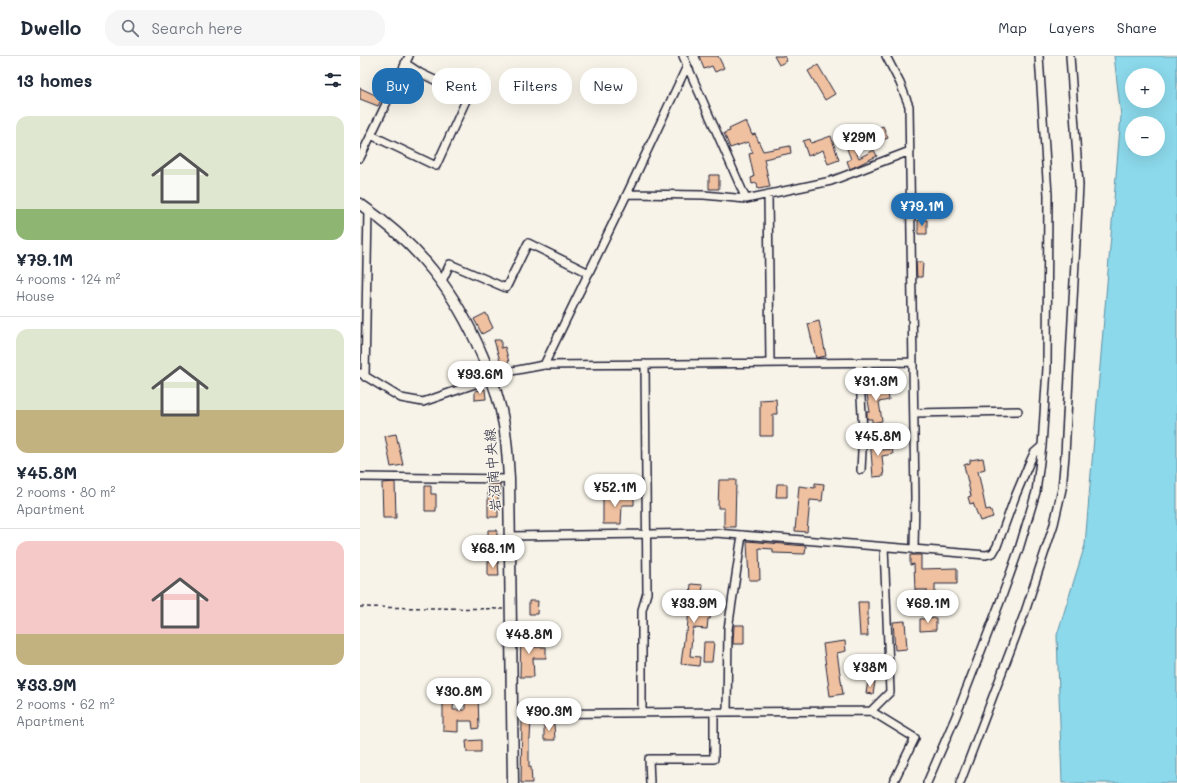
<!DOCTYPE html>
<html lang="en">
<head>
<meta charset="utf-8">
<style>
	body { margin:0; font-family:Mali,"Klee One",sans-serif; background:#f6f6f7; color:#1f2937; height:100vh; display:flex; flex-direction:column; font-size:15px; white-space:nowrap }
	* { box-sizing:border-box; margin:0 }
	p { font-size:13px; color:#747a83 }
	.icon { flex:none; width:22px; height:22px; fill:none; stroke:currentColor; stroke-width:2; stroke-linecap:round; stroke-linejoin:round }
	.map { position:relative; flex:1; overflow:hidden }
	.side { display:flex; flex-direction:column; background:#fff; width:360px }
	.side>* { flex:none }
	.top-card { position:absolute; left:12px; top:12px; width:380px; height:36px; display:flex; gap:8px }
	.fabs { position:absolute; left:765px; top:12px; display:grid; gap:8px }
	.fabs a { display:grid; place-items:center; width:40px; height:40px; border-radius:50%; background:#fff; box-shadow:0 4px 16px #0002; font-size:20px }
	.price { position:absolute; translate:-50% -34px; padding:0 9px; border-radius:14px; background:#fff; color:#222; font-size:13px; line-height:26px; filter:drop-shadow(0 1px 2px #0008) }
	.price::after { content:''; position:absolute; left:50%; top:24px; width:12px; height:9px; margin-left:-6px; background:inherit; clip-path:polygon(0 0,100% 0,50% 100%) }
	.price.selected { background:#1f6fb2; color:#fff }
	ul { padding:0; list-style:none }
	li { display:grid; align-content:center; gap:8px; height:212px; padding:0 16px }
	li+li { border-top:1px solid #e0e1e3 }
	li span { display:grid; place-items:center; height:124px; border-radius:12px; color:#555 }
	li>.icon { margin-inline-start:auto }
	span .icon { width:72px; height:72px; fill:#fffc; stroke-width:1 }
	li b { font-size:17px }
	h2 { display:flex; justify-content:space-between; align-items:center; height:48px; padding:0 16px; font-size:17px }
	.tag { padding:0 14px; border-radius:16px; background:#fff; box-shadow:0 4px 16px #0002; font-size:14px; line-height:36px }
	.tag.selected { background:#1f6fb2; color:#fff }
	header { display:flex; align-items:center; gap:24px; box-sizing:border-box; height:56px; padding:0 20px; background:#fff; border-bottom:1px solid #e0e1e3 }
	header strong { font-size:19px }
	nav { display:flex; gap:22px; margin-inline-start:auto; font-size:14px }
	.search { width:280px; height:36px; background:#f6f6f7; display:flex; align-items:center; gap:10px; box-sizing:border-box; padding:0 14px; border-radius:16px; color:#747a83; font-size:15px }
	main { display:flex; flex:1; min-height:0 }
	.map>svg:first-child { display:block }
	.water { fill:#8bd9eb; stroke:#6190a5; fill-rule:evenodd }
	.building { fill:#f0c1a0; stroke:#22223b }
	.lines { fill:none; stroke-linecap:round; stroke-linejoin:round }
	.street-casing { stroke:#22223b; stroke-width:10 }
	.secondary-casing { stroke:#22223b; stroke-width:13 }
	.path { stroke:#22223b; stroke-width:1.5; stroke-dasharray:4 3; stroke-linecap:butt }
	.street { stroke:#f7f3e8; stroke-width:7 }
	.secondary { stroke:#f7f3e8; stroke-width:10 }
	.labels { text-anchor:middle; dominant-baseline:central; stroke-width:3; stroke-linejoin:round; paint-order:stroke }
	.street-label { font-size:14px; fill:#22223b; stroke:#f7f3e8 }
</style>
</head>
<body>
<header>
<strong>Dwello</strong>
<div class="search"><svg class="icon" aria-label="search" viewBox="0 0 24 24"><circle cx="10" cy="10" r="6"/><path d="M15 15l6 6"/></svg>Search here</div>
<nav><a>Map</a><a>Layers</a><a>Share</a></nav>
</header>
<main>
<section class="side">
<h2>13 homes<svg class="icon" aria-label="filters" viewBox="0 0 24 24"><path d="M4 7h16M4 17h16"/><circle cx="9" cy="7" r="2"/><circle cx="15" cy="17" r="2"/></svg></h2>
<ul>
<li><span style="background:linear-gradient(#dfe7d0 75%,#8fb573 0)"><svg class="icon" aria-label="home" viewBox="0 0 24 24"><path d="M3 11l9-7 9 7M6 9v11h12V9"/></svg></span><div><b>¥79.1M</b><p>4 rooms · 124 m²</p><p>House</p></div></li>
<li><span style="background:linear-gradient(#dfe7d0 65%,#c2b280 0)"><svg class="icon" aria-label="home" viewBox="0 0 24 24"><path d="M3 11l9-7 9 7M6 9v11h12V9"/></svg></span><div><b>¥45.8M</b><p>2 rooms · 80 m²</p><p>Apartment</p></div></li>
<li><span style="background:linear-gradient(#f6c9c9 75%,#c2b280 0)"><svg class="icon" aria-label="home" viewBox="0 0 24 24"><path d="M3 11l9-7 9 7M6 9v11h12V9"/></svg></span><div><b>¥33.9M</b><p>2 rooms · 62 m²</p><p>Apartment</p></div></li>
</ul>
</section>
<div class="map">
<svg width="817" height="727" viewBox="0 0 817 727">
	<rect width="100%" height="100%" fill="#f7f3e8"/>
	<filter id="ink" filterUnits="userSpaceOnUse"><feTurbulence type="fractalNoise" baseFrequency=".025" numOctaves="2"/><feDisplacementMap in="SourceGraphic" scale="8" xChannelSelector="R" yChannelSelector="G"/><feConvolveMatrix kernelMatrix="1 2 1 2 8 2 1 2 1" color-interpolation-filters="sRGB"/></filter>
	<g filter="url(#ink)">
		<!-- water -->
		<path class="water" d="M754,0H817V727H702L697,579L725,489L761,60ZM772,19H798V45H772ZM772,67H798V93H772Z"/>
		<!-- building -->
		<path class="building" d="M339,0H358L364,12L355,16L352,10L344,13Z
			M414,0H424L427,5L419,9Z
			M458,9L475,38L465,44L448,15Z
			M0,32L22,42L18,50L0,43Z
			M386,65L392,79L395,78L403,95L430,90L431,97L404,103L410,131L398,133L397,127L392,128L391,122L394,121L389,98L393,97L388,86L370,92L364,77L370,75L369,73Z
			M523,70L528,82L523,84L518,72Z
			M471,80L479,104L468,108L463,94L448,100L443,85L450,83L451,87Z
			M493,90L499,102L514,94L517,100L490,113L487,105L491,103L487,93Z
			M349,119H359V133H349Z
			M558,164H567V178H558Z
			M556,206H563L562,221H557Z
			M126,257L133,272L122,278L114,263Z
			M459,265L466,300L456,302L448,268Z
			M134,284H141V292L145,291L149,306L141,308Z
			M527,329L529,344L519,346L522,365L512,367V363H507V356H510L506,333Z
			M125,333L126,343L115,344V335Z
			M416,343L417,358H413V380H400V344Z
			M36,378L43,409L31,411L25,380Z
			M520,381L522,394L532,393L533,398L522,400L524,420L513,421L510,382Z
			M623,402L625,413L618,415L626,454L630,453L633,461L620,465L613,447L610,448L608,441L611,440L604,409L610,407V404Z
			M359,424H376L375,471H364V452H358Z
			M35,426L36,462H23L22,427Z
			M455,427L464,428L462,445L450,444L447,476L435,475L439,430L455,432Z
			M128,428H140V441H138V461H128Z
			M417,428H427V441H416Z
			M65,430H71V438H76V455H65Z
			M243,439L274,440V449H262L261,468H243Z
			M128,474H137V488H128Z
			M387,485L446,490L445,498L413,497V493L399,492L400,524H389Z
			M550,499H561V513L597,512V528H575V541H567V534H555L554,508L550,509Z
			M128,505H138L139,520H128Z
			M331,528L343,529L340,556L351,557L350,563H348L347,573L333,572L330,600L340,601L339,610L321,608L325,576H327Z
			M169,545H178L177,558H169Z
			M498,546H508V563H507L508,580H500Z
			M576,562V574L560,575V563Z
			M545,565L547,593L535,594L533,566Z
			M374,569H384V588H373Z
			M161,575H172L171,591H186V602H173L174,621H160Z
			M485,585L486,595L477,597L483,638L470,640L463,588Z
			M344,586H354L352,606H343Z
			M508,625L515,626L513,638L506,637Z
			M83,635H94L93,654H105V640H118L119,672L113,673L112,665H98V676L83,675Z
			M168,646H180L181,653H168Z
			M162,663H171L170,683H169V711H171L172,727H161Z
			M184,668H194L195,684H184Z
			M121,684V696H107L106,685Z"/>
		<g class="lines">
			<!-- street casing -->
			<g class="street-casing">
				<path id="street" d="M323,0L386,143
					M526,0L540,27L549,50L555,441L554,494
					M11,79L76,110L108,40L60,17L45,7
					M0,102L49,0
					M267,138L344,139L386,143L471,125L550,95
					M408,138L410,307
					M82,225L90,208L146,232L168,187L229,217
					M499,306L503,376L501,414
					M184,309L267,138L327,10
					M0,317L41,342L63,346L118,327L131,319L184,309L552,306
					M5,321L8,154
					M554,357L658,355
					M0,421L149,423
					M150,480L356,477L626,499L633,497L637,490L655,441L668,410L674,397L682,390
					M511,655L555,682L533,727
					M367,656L511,655L530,636L524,491
					M282,657V554L287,537L285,308
					M152,658L367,656L368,573L382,479
					M290,727L289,703H354V656
					M567,727L596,660L640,546L659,493L676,436L682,390L687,312L688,139L679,0
					M600,727L665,556L694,468L702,433L705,399L719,129L710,0"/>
			</g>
			<!-- secondary casing -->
			<g class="secondary-casing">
				<path id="secondary" d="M0,148C58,188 95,235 122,299C132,322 140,345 144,369C147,387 148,405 149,423L153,727"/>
			</g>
			<!-- path -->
			<path class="path" d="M0,551L143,553"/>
			<!-- street -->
			<use href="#street" class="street"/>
			<!-- secondary -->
			<use href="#secondary" class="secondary"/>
		</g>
	</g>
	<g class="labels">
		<!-- street labels -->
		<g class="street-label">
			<text transform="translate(132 414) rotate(-94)">岩沼南中央線</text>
		</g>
	</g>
</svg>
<div class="fabs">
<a>+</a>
<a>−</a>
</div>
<b class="price" style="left:499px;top:102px">¥29M</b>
<b class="price selected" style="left:562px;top:171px">¥79.1M</b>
<b class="price" style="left:120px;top:339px">¥93.6M</b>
<b class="price" style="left:516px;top:346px">¥31.3M</b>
<b class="price" style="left:518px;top:401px">¥45.8M</b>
<b class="price" style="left:255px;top:452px">¥52.1M</b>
<b class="price" style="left:133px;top:513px">¥68.1M</b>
<b class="price" style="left:334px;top:568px">¥33.9M</b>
<b class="price" style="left:568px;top:568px">¥69.1M</b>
<b class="price" style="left:169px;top:599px">¥48.8M</b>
<b class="price" style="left:510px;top:632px">¥38M</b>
<b class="price" style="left:99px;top:656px">¥30.8M</b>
<b class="price" style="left:189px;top:676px">¥90.3M</b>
<div class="top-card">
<a class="tag selected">Buy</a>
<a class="tag">Rent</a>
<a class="tag">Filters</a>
<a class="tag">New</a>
</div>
</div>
</main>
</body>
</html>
